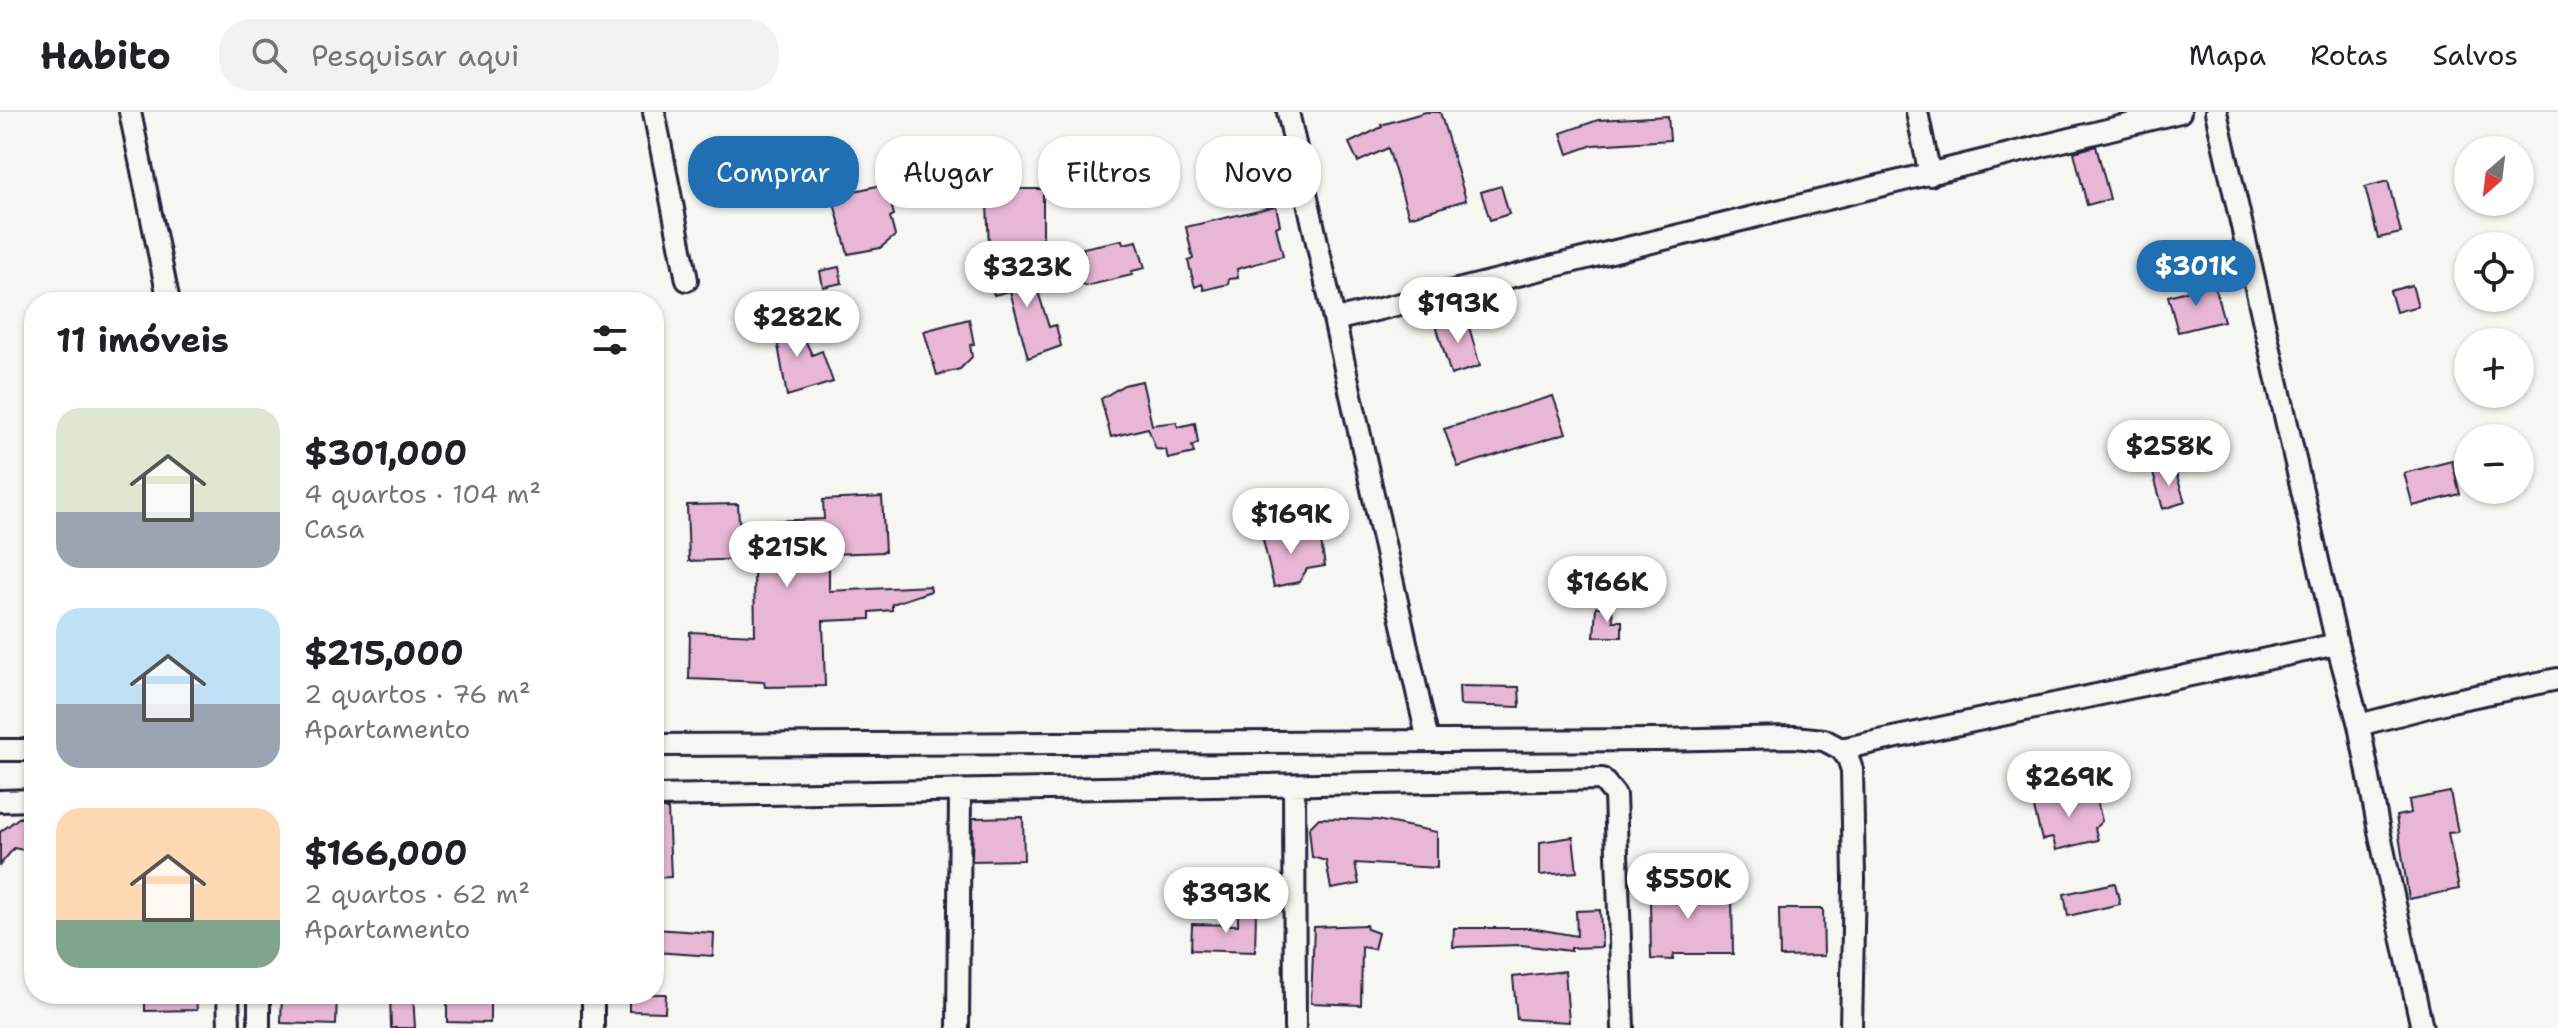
<!DOCTYPE html>
<html lang="pt">
<head>
<meta charset="utf-8">
<style>
	body { margin:0; font-family:"Shantell Sans",sans-serif; background:#f2f2f2; color:#202124; height:100vh; display:flex; flex-direction:column; font-size:30px; white-space:nowrap }
	* { box-sizing:border-box; margin:0 }
	p { font-size:26px; color:#757577 }
	.icon { flex:none; width:44px; height:44px; fill:none; stroke:currentColor; stroke-width:2; stroke-linecap:round; stroke-linejoin:round }
	.map { position:relative; flex:1; overflow:hidden }
	.drawer { position:absolute; left:24px; top:180px; width:640px; height:712px; display:flex; flex-direction:column; background:#fff; border-radius:32px; box-shadow:0 2px 6px #0004 }
	.drawer>* { flex:none }
	.top-card { position:absolute; left:688px; top:24px; width:760px; height:72px; display:flex; gap:16px }
	.needle { width:52px; rotate:208deg }
	.controls { position:absolute; left:2454px; top:24px; display:grid; gap:16px }
	.controls a { display:grid; place-items:center; width:80px; height:80px; border-radius:50%; background:#fff; box-shadow:0 2px 6px #0004; font-size:40px }
	.price { position:absolute; translate:-50% -68px; padding:0 18px; border-radius:28px; background:#fff; color:#222; font-size:26px; line-height:52px; filter:drop-shadow(0 2px 4px #0008) }
	.price::after { content:''; position:absolute; left:50%; top:48px; width:24px; height:18px; margin-left:-12px; background:inherit; clip-path:polygon(0 0,100% 0,50% 100%) }
	.price.selected { background:#1f6fb2; color:#fff }
	ul { padding:0; list-style:none }
	li { display:flex; align-items:center; gap:24px; height:200px; padding:0 32px }
	li span { display:grid; place-items:center; flex:none; width:224px; height:160px; border-radius:24px; color:#555 }
	li>.icon { margin-inline-start:auto }
	span .icon { width:96px; height:96px; fill:#fffc; stroke-width:1 }
	li b { font-size:34px }
	h2 { display:flex; justify-content:space-between; align-items:center; height:96px; padding:0 32px; font-size:34px }
	.chip { padding:0 28px; border-radius:32px; background:#fff; box-shadow:0 2px 6px #0004; font-size:28px; line-height:72px }
	.chip.selected { background:#1f6fb2; color:#fff }
	header { display:flex; align-items:center; gap:48px; box-sizing:border-box; height:112px; padding:0 40px; background:#fff; border-bottom:2px solid #e0e0e0 }
	header strong { font-size:38px }
	nav { display:flex; gap:44px; margin-inline-start:auto; font-size:28px }
	.search { width:560px; height:72px; background:#f2f2f2; display:flex; align-items:center; gap:20px; box-sizing:border-box; padding:0 28px; border-radius:32px; color:#757577; font-size:30px }
	.map>svg:first-child { display:block }
	.building { fill:#e8b7d6; stroke:#22223b; stroke-width:2 }
	.lines { fill:none; stroke-linecap:round; stroke-linejoin:round }
	.minor-casing { stroke:#22223b; stroke-width:26 }
	.minor { stroke:#f6f6f2; stroke-width:20 }
</style>
</head>
<body>
<header>
<strong>Habito</strong>
<div class="search"><svg class="icon" aria-label="search" viewBox="0 0 24 24"><circle cx="10" cy="10" r="6"/><path d="M15 15l6 6"/></svg>Pesquisar aqui</div>
<nav><a>Mapa</a><a>Rotas</a><a>Salvos</a></nav>
</header>
<div class="map">
<svg width="2558" height="916" viewBox="0 0 2558 916">
	<rect width="100%" height="100%" fill="#f6f6f2"/>
	<filter id="ink" filterUnits="userSpaceOnUse"><feTurbulence type="fractalNoise" baseFrequency=".0125" numOctaves="2"/><feDisplacementMap in="SourceGraphic" scale="16" xChannelSelector="R" yChannelSelector="G"/><feConvolveMatrix kernelMatrix="1 2 1 2 8 2 1 2 1" color-interpolation-filters="sRGB"/></filter>
	<g filter="url(#ink)">
		<!-- building -->
		<path class="building" d="M1426,0H1440L1466,88L1409,105L1388,36L1358,50L1349,31L1382,15L1381,13Z
			M1668,4L1670,28L1593,33L1568,42L1561,21L1598,8Z
			M809,23L826,90L813,94L801,56L751,66L753,81L736,84L734,69L726,70L720,49L733,45V36L756,30V38H796L793,28Z
			M2096,34L2110,87L2087,93L2074,40Z
			M2388,69L2401,121L2378,126L2365,75Z
			M1009,71L1010,77H1043V127L989,134L986,72Z
			M886,72L894,103L890,105L895,124L880,136L848,142L832,84Z
			M1501,74L1509,102L1490,108L1481,80Z
			M1276,94L1280,113L1276,115L1283,144L1237,157L1238,166L1229,167L1228,172L1204,178L1202,172L1195,175L1188,149L1193,147L1186,115Z
			M1122,128L1123,132L1137,129L1145,156L1132,159V163L1086,174L1073,168L1068,146L1084,142L1083,136Z
			M1033,153L1039,172L1036,173L1049,215L1056,213L1061,234L1028,246L1010,179L994,183L988,163Z
			M839,155L842,171L823,175L820,159Z
			M2214,172L2224,209L2178,220L2168,184Z
			M2412,173L2418,194L2396,200L2390,179Z
			M783,200L793,233L806,230L812,243L822,239L833,270L787,284L776,222L767,225L761,207Z
			M1466,204L1480,254L1451,263L1436,213Z
			M969,207L974,232L970,233L972,245L960,257L937,263L924,219Z
			M1142,269L1152,313L1176,310L1178,315L1195,311L1198,331L1192,334L1194,341L1168,347L1166,338L1156,337L1148,316L1111,325L1101,287L1124,273Z
			M1553,284L1566,321L1458,355L1444,317Z
			M2452,349L2460,382L2413,394L2404,361Z
			M2174,355L2185,390L2163,397L2153,361Z
			M882,385L885,440L829,442V479L930,474L931,479L892,492V498L870,500V507L823,509L825,574L765,575L764,570L689,567L690,520L755,523L754,458L749,459L748,447L689,449L687,393L738,392L739,410L824,407L823,388Z
			M1280,415L1284,427L1305,422L1308,427L1320,424L1325,454L1307,457L1299,470L1274,475L1261,419Z
			M1596,495H1612L1613,509H1622V525H1594Z
			M1459,574L1519,575L1520,595L1460,593Z
			M2069,676L2071,685L2095,680L2102,709L2095,716L2098,728L2056,738L2053,726L2042,728L2033,692L2054,687V680Z
			M2450,680L2458,720L2448,721L2459,777L2409,787L2396,704L2411,701L2409,688Z
			M654,697H668L671,765L654,766Z
			M20,705L34,716V731L28,739L14,736L0,753V720Z
			M1023,705L1024,748L972,749L973,706Z
			M1319,706L1377,708L1437,720V756L1355,751L1359,772L1331,777L1326,749L1312,745L1309,716Z
			M1573,725L1577,760L1540,763V730Z
			M1638,765L1666,769L1673,782L1732,781L1733,842H1674L1673,848L1651,847L1650,787L1640,784Z
			M2115,771L2120,792L2068,804L2064,782Z
			M1779,797H1823L1824,844L1780,845Z
			M1600,798L1602,835L1571,836V839L1521,833L1453,835L1454,816H1531L1577,824L1576,799Z
			M1238,799L1256,800L1255,840L1191,838L1192,812L1238,813Z
			M1366,813L1367,817L1378,821L1374,837L1362,835L1361,893L1311,891L1314,815Z
			M654,817L714,821L713,844L654,840Z
			M1565,859L1569,910L1517,907L1513,865Z
			M145,882H196L197,898L145,899Z
			M282,882H337L336,913L281,911Z
			M390,882H413L415,916H391Z
			M447,882H490V911L447,910Z
			M629,882H666L665,900L629,899Z"/>
		<g class="lines">
			<!-- minor casing -->
			<g class="minor-casing">
				<path id="minor" d="M130,0L169,190
					M654,0L687,168
					M1288,0L1428,629
					M1917,0L1930,63
					M2216,0L2337,532L2359,613L2379,719L2422,916
					M1335,208L2180,0
					M2359,613L2451,589L2558,567
					M654,633L1658,628L1794,625L1824,628L1841,637L1848,646L1852,658L1854,767L1851,916
					M1841,637L2337,532
					M0,638H34
					M1294,673L1295,916
					M654,684L1602,667L1615,683L1623,916
					M0,689L34,688
					M228,882L229,916
					M259,882V916
					M593,882V916
					M958,916L960,680"/>
			</g>
			<!-- minor -->
			<use href="#minor" class="minor"/>
		</g>
	</g>
</svg>
<div class="controls">
<a><svg class="needle" viewBox="-14 -14 28 28"><path d="M0-13l5 13h-10z" fill="#e53935"/><path d="M0 13l5-13h-10z" fill="#757577"/></svg></a>
<a><svg class="icon" aria-label="locate" viewBox="0 0 24 24"><circle cx="12" cy="12" r="6"/><path d="M12 2v4M12 18v4M2 12h4M18 12h4"/></svg></a>
<a>+</a>
<a>−</a>
</div>
<b class="price selected" style="left:2196px;top:196px">$301K</b>
<b class="price" style="left:1027px;top:197px">$323K</b>
<b class="price" style="left:1458px;top:233px">$193K</b>
<b class="price" style="left:797px;top:247px">$282K</b>
<b class="price" style="left:2169px;top:376px">$258K</b>
<b class="price" style="left:1291px;top:444px">$169K</b>
<b class="price" style="left:787px;top:477px">$215K</b>
<b class="price" style="left:1607px;top:512px">$166K</b>
<b class="price" style="left:2069px;top:707px">$269K</b>
<b class="price" style="left:1688px;top:809px">$550K</b>
<b class="price" style="left:1226px;top:823px">$393K</b>
<div class="top-card">
<a class="chip selected">Comprar</a>
<a class="chip">Alugar</a>
<a class="chip">Filtros</a>
<a class="chip">Novo</a>
</div>
<section class="drawer">
<h2>11 imóveis<svg class="icon" aria-label="filters" viewBox="0 0 24 24"><path d="M4 7h16M4 17h16"/><circle cx="9" cy="7" r="2"/><circle cx="15" cy="17" r="2"/></svg></h2>
<ul>
<li><span style="background:linear-gradient(#dfe7d0 65%,#9aa5b1 0)"><svg class="icon" aria-label="home" viewBox="0 0 24 24"><path d="M3 11l9-7 9 7M6 9v11h12V9"/></svg></span><div><b>$301,000</b><p>4 quartos · 104 m²</p><p>Casa</p></div></li>
<li><span style="background:linear-gradient(#bfe0f5 60%,#9aa5b1 0)"><svg class="icon" aria-label="home" viewBox="0 0 24 24"><path d="M3 11l9-7 9 7M6 9v11h12V9"/></svg></span><div><b>$215,000</b><p>2 quartos · 76 m²</p><p>Apartamento</p></div></li>
<li><span style="background:linear-gradient(#ffd9b3 70%,#7fa58c 0)"><svg class="icon" aria-label="home" viewBox="0 0 24 24"><path d="M3 11l9-7 9 7M6 9v11h12V9"/></svg></span><div><b>$166,000</b><p>2 quartos · 62 m²</p><p>Apartamento</p></div></li>
</ul>
</section>
</div>
</body>
</html>
